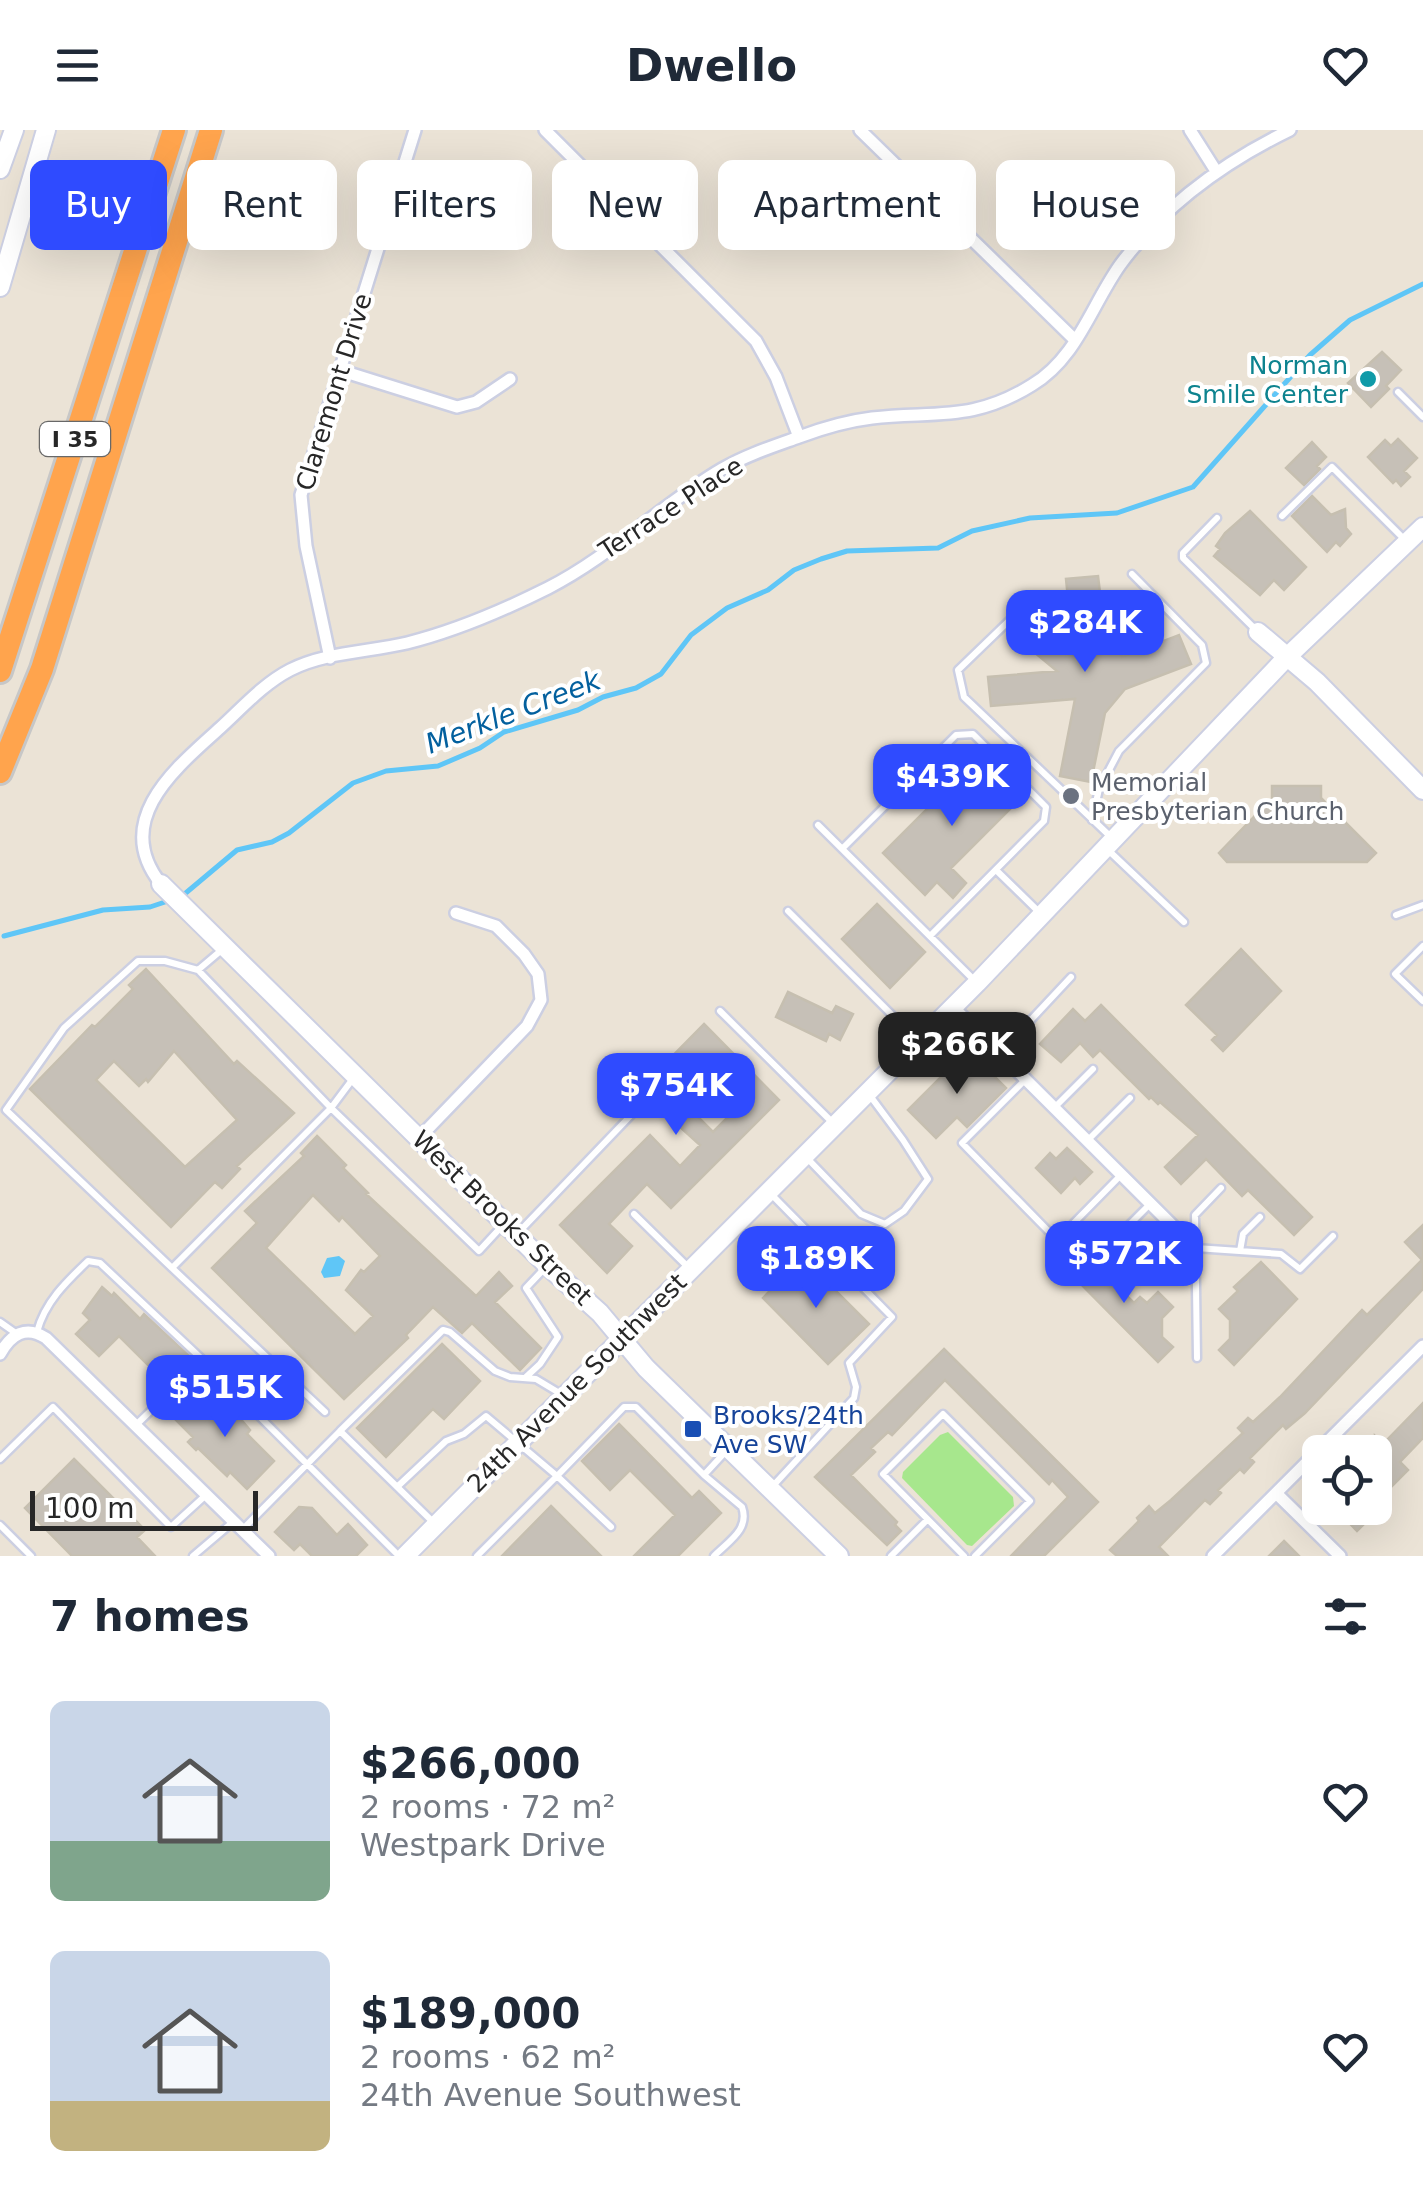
<!DOCTYPE html>
<html lang="en">
<head>
<meta charset="utf-8">
<style>
	body { margin:0; font-family:"DejaVu Sans",sans-serif; background:#f2f2f3; color:#1f2937; height:100vh; display:flex; flex-direction:column; font-size:38px; white-space:nowrap }
	* { box-sizing:border-box; margin:0 }
	p { font-size:32px; color:#747a83 }
	.icon { flex:none; width:55px; height:55px; fill:none; stroke:currentColor; stroke-width:2; stroke-linecap:round; stroke-linejoin:round }
	.map { position:relative; height:1426px; overflow:hidden }
	.details { display:flex; flex-direction:column; background:#fff; flex:1 }
	.details>* { flex:none }
	.guide { position:absolute; left:30px; top:30px; width:1365px; height:90px; display:flex; gap:20px }
	.buttons { position:absolute; left:1302px; top:1305px; display:grid; gap:20px }
	.buttons a { display:grid; place-items:center; width:90px; height:90px; border-radius:15px; background:#fff; box-shadow:0 10px 40px #0002; font-size:50px }
	.scale { position:absolute; left:30px; bottom:25px; width:228px; box-sizing:border-box; padding-left:10px; border:5px solid #272727; border-top:0; font-size:28px; line-height:35px; white-space:nowrap; color:#272727; -webkit-text-stroke:8px #fff; paint-order:stroke }
	.price { position:absolute; translate:-50% -85px; padding:0 22px; border-radius:20px; background:#2f4bff; color:#fff; font-size:32px; line-height:65px; filter:drop-shadow(0 2px 5px #0008) }
	.price::after { content:''; position:absolute; left:50%; top:60px; width:30px; height:22px; margin-left:-15px; background:inherit; clip-path:polygon(0 0,100% 0,50% 100%) }
	.price.selected { background:#222; color:#fff }
	ul { padding:0; list-style:none }
	li { display:flex; align-items:center; gap:30px; height:250px; padding:0 50px }
	li span { display:grid; place-items:center; flex:none; width:280px; height:200px; border-radius:15px; color:#555 }
	li>.icon { margin-inline-start:auto }
	span .icon { width:120px; height:120px; fill:#fffc; stroke-width:1 }
	li b { font-size:42px }
	h2 { display:flex; justify-content:space-between; align-items:center; height:120px; padding:0 50px; font-size:42px }
	.chip { padding:0 35px; border-radius:15px; background:#fff; box-shadow:0 10px 40px #0002; font-size:35px; line-height:90px }
	.chip.selected { background:#2f4bff; color:#fff }
	header { display:flex; justify-content:space-between; align-items:center; height:130px; padding:0 50px; background:#fff; font-size:45px; font-weight:700 }
	.map>svg:first-child { display:block }
	.green { fill:#a7e78d }
	.water { fill:#5fc6f7 }
	.lines { fill:none; stroke-linecap:round; stroke-linejoin:round }
	.stream { stroke:#5fc6f7; stroke-width:5 }
	.building { fill:#c6c0b7; stroke:#c6bfb0; stroke-width:2.5; fill-rule:evenodd }
	.lane-casing { stroke:#cccfe2; stroke-width:11 }
	.street-casing { stroke:#cccfe2; stroke-width:16 }
	.secondary-casing { stroke:#cccfe2; stroke-width:22 }
	.highway-casing { stroke:#c7c7c7; stroke-width:28 }
	.lane { stroke:#fff; stroke-width:6 }
	.street { stroke:#fff; stroke-width:11 }
	.secondary { stroke:#fff; stroke-width:18 }
	.highway { stroke:#ffa44d; stroke-width:22 }
	.culture-dot { fill:#0f9aa8; stroke:#fff; stroke-width:4 }
	.worship-dot { fill:#6b7280; stroke:#fff; stroke-width:4 }
	.transit-dot { fill:#1a4fb4; stroke:#fff; stroke-width:4 }
	.labels { text-anchor:middle; dominant-baseline:central; stroke-width:8; stroke-linejoin:round; paint-order:stroke }
	.shield { fill:#fff; stroke:#686868; stroke-width:2.5 }
	.shield-label { font-size:22px; font-weight:bold; fill:#272727 }
	.culture-label { font-size:25px; fill:#0d838f; stroke:#fff; text-anchor:end }
	.street-label { font-size:25px; fill:#272727; stroke:#fff }
	.worship-label { font-size:25px; fill:#5b616d; stroke:#fff; text-anchor:start }
	.transit-label { font-size:25px; fill:#164399; stroke:#fff; text-anchor:start }
	.water-label { font-size:28px; font-style:italic; fill:#03609e; stroke:#fff }
</style>
</head>
<body>
<header><svg class="icon" aria-label="menu" viewBox="0 0 24 24"><path d="M4 6h16M4 12h16M4 18h16"/></svg>Dwello<svg class="icon" aria-label="heart" viewBox="0 0 24 24"><path d="M12 20l-8-8c-3-5 5-10 8-4 3-6 11-1 8 4z"/></svg></header>
<div class="map">
<svg width="1423" height="1426" viewBox="0 0 1423 1426">
	<rect width="100%" height="100%" fill="#ebe3d6"/>
	<!-- green -->
	<path class="green" d="M948,1302L1013,1367L1014,1376L972,1416L967,1415L902,1348L903,1342L940,1305Z"/>
	<!-- water -->
	<path class="water" d="M339,1126L345,1131L340,1146L324,1148L321,1142L327,1128Z"/>
	<g class="lines">
		<!-- stream -->
		<path class="stream" d="M181,767L237,720L272,712L289,703L353,653L386,641L438,636L480,618L504,602L578,580L603,567L636,558L661,544L691,505L727,478L768,460L794,440L821,429L847,421L938,418L972,401L1030,388L1117,383L1193,357L1310,225L1350,190L1423,154
			M4,806L103,780L150,777L171,770"/>
	</g>
	<!-- building -->
	<path class="building" d="M1382,222L1401,240L1386,256L1389,259L1371,277L1348,253Z
		M1398,309L1417,328L1404,341L1410,347L1401,356L1396,350L1393,353L1368,327L1385,310L1391,316Z
		M1312,312L1326,327L1317,336L1320,339L1304,355L1286,338Z
		M1312,366L1331,385L1345,379L1346,398L1351,404L1340,416L1336,412L1327,422L1292,386Z
		M1250,381L1306,437L1284,460L1274,450L1260,465L1214,426L1220,419L1216,416L1225,403Z
		M1098,446L1107,522L1118,518L1122,527L1179,505L1191,534L1125,559L1105,583L1091,652L1060,646L1075,569L991,576L988,547L1057,541L1028,517L1045,496L1073,519L1066,449Z
		M979,627L1021,668L951,738L966,753L953,768L937,752L925,765L883,723Z
		M1272,656H1321V668L1376,723L1367,732H1227L1219,723L1272,668Z
		M877,774L925,822L890,858L842,809Z
		M1241,819L1281,861L1223,921L1212,910L1217,905L1186,875Z
		M146,839L234,934L237,931L294,983L237,1036L240,1039L222,1058L215,1052L171,1097L30,959L92,895L95,897L133,859L129,855ZM174,921L237,990L185,1037L96,950L114,931L139,956L146,949L148,952Z
		M788,862L832,883L836,876L853,884L840,910L829,904L826,911L776,887Z
		M1101,875L1312,1087L1294,1105L1248,1060L1242,1066L1206,1029L1181,1054L1165,1037L1198,1005L1160,972L1158,974L1151,967L1149,969L1100,920L1093,927L1080,913L1061,932L1040,914L1073,879L1085,891Z
		M704,894L779,970L671,1078L647,1054L609,1094L632,1116L607,1143L560,1095L650,1005L680,1036L700,1015L639,960ZM722,950L743,972L713,1002L691,980Z
		M962,926L978,941L983,935L1006,958L967,997L957,987L936,1008L908,980Z
		M317,1006L346,1035L343,1038L368,1063L366,1064L476,1166L499,1142L512,1156L495,1172L541,1218L520,1240L472,1193L462,1203L433,1177L406,1205L408,1208L344,1269L212,1138L257,1093L245,1081L304,1026L301,1023ZM313,1065L339,1091L342,1087L380,1126L364,1142L361,1140L346,1160L373,1186L355,1204L266,1118Z
		M1067,1018L1092,1042L1080,1054L1075,1048L1061,1063L1036,1038L1050,1023L1056,1029Z
		M1423,1095V1159L1305,1283L1286,1299L1283,1295L1250,1328L1254,1332L1244,1343L1240,1339L1218,1360L1221,1363L1210,1374L1205,1370L1159,1417L1168,1426H1117L1110,1420L1139,1391L1137,1388L1149,1376L1155,1383L1171,1370L1243,1303L1238,1298L1248,1288L1253,1292L1280,1267L1362,1180L1367,1185L1422,1130L1405,1112Z
		M1080,1119L1134,1173L1140,1167L1147,1173L1158,1162L1173,1177L1162,1188V1207L1173,1217L1158,1232L1063,1136Z
		M802,1127L869,1194L828,1234L763,1168Z
		M1261,1132L1297,1169L1234,1235L1219,1220L1230,1209V1190L1219,1179L1238,1161L1234,1157Z
		M102,1157L112,1166L114,1163L140,1189L144,1184L190,1227L165,1252L119,1206L99,1226L76,1204L90,1190L83,1183Z
		M442,1214L480,1251L444,1289L433,1279L386,1327L357,1298Z
		M944,1219L1098,1372L1044,1426H1011L1068,1367L1052,1350L1049,1354L945,1250L892,1305L888,1302L871,1318L875,1322L851,1345L897,1392L895,1395L901,1401L887,1415L815,1347Z
		M204,1262L220,1278L226,1272L250,1300L247,1304L274,1331L247,1359L230,1342L227,1346L198,1318L196,1320L188,1312L193,1307L176,1290Z
		M1423,1273V1308L1400,1332L1408,1340L1382,1366L1375,1360V1306L1383,1314Z
		M619,1294L692,1368L699,1361L721,1383L678,1426H634L675,1385L630,1340L610,1360L582,1331Z
		M74,1329L145,1400L137,1407L155,1426H72L25,1378Z
		M551,1376L601,1426H502Z
		M299,1377L312,1378L337,1405L348,1394L367,1415L356,1426H312L300,1414L294,1420L275,1402Z
		M1335,1378H1361L1371,1387L1357,1401Z
		M1284,1411L1299,1426H1269Z"/>
	<g class="lines">
		<!-- lane casing -->
		<g class="lane-casing">
			<path id="lane" d="M1398,262L1423,287
				M1282,386L1332,337L1406,411
				M1217,388L1183,423V428L1257,501
				M1015,485L958,540L964,567L1113,709
				M1092,690L1099,659L1119,621L1206,533L1202,515L1132,444
				M818,695L976,852
				M842,719L956,605L973,604L1046,677L1044,691L930,806
				M1107,719L1184,792
				M996,740L1041,784
				M788,781L918,911
				M1396,785L1423,775
				M1423,816L1395,844L1423,871
				M198,840L224,818
				M720,881L833,993
				M1016,939L1030,924L1024,902L1028,893L1071,847
				M1025,950L962,1013L1057,1110L1121,1045
				M1055,977L1093,939
				M1088,1010L1130,968
				M806,1027L861,1084L885,1094L904,1081L928,1049L903,1010L868,963
				M769,1062L892,1187L849,1233L856,1257L854,1268L771,1358
				M634,1084L690,1139
				M518,1103L635,981
				M1111,1113L1149,1075
				M1196,1118L1281,1124L1300,1139L1333,1106
				M1240,1121L1243,1104L1260,1087
				M1109,1125L1128,1143L1171,1097
				M172,1138L6,980L64,898L138,831H165L198,840L331,978L479,1121L503,1095
				M0,1192L17,1204
				M37,1202C45,1172 66,1152 88,1131L100,1133L203,1230L399,1426
				M1197,1228L1195,1085L1221,1058
				M526,1247L540,1234L558,1207L526,1158L544,1139
				M325,1282L172,1138L331,978L355,946
				M136,1295L203,1230
				M340,1301L443,1200L450,1202L495,1241L510,1247L536,1249L561,1264
				M0,1329L53,1277L171,1397L206,1365
				M704,1345L742,1377C750,1399 729,1411 714,1426
				M397,1357L446,1311L464,1304L486,1286L557,1346L624,1277H636L704,1345L728,1319
				M0,1395L31,1426
				M242,1400L340,1301L435,1394
				M193,1426L233,1392
				M477,1426L557,1346L611,1397
				M891,1426L927,1390
				M964,1426L883,1344L943,1284L1030,1371L975,1426"/>
		</g>
		<!-- street casing -->
		<g class="street-casing">
			<path id="street" d="M545,0L756,211L776,247L799,307
				M860,0L1075,210
				M1190,0L1216,41
				M339,240L457,277L476,272L510,249
				M330,528L306,416L301,365L415,0
				M161,754C110,690 177,637 220,598C242,578 263,554 290,540C325,522 369,522 407,513C455,501 504,480 548,458C611,426 662,374 722,339C746,325 774,316 799,307C823,298 847,291 872,288C935,281 973,292 1032,255C1077,228 1091,176 1120,135C1164,75 1224,32 1290,0
				M953,877L1195,1118
				M420,1007L527,896L541,870L538,844L524,824L496,796L456,783
				M0,1224C11,1204 26,1195 46,1208L269,1426
				M1276,1363L1340,1426
				M1213,1426L1423,1216"/>
		</g>
		<!-- secondary casing -->
		<g class="secondary-casing">
			<path id="secondary" d="M0,39L14,0
				M0,157L46,0
				M1258,502L1317,552L1423,660
				M161,754L550,1138L600,1183L646,1238L839,1426
				M405,1426L977,853L1286,528L1423,397"/>
		</g>
		<!-- highway casing -->
		<g class="highway-casing">
			<path id="highway" d="M0,541L174,0
				M0,642L42,539L211,0"/>
		</g>
		<!-- lane -->
		<use href="#lane" class="lane"/>
		<!-- street -->
		<use href="#street" class="street"/>
		<!-- secondary -->
		<use href="#secondary" class="secondary"/>
		<!-- highway -->
		<use href="#highway" class="highway"/>
	</g>
	<!-- markers -->
	<circle class="culture-dot" cx="1368" cy="249" r="10"/>
	<circle class="worship-dot" cx="1071" cy="666" r="10"/>
	<rect class="transit-dot" x="683" y="1289" width="20" height="20" rx="5"/>
	<g class="labels">
		<!-- shield labels -->
		<rect class="shield" x="40" y="292" width="70" height="34" rx="8"/>
		<g class="shield-label">
			<text x="75" y="309">I 35</text>
		</g>
		<!-- culture labels -->
		<g class="culture-label">
			<text x="1348" y="235">Norman<tspan x="1348" dy="29">Smile Center</tspan></text>
		</g>
		<!-- street labels -->
		<g class="street-label">
			<text transform="translate(334 262) rotate(-73)">Claremont Drive</text>
			<text transform="translate(671 378) rotate(-33)">Terrace Place</text>
			<text transform="translate(502 1088) rotate(44)">West Brooks Street</text>
			<text transform="translate(577 1253) rotate(-45)">24th Avenue Southwest</text>
		</g>
		<!-- worship labels -->
		<g class="worship-label">
			<text x="1091" y="652">Memorial<tspan x="1091" dy="29">Presbyterian Church</tspan></text>
		</g>
		<!-- transit labels -->
		<g class="transit-label">
			<text x="713" y="1285">Brooks/24th<tspan x="713" dy="29">Ave SW</tspan></text>
		</g>
		<!-- water labels -->
		<g class="water-label">
			<text transform="translate(513 582) rotate(-21)">Merkle Creek</text>
		</g>
	</g>
</svg>
<div class="buttons">
<a><svg class="icon" aria-label="locate" viewBox="0 0 24 24"><circle cx="12" cy="12" r="6"/><path d="M12 2v4M12 18v4M2 12h4M18 12h4"/></svg></a>
</div>
<div class="scale">100 m</div>
<b class="price" style="left:1085px;top:545px">$284K</b>
<b class="price" style="left:952px;top:699px">$439K</b>
<b class="price selected" style="left:957px;top:967px">$266K</b>
<b class="price" style="left:676px;top:1008px">$754K</b>
<b class="price" style="left:1124px;top:1176px">$572K</b>
<b class="price" style="left:816px;top:1181px">$189K</b>
<b class="price" style="left:225px;top:1310px">$515K</b>
<div class="guide">
<a class="chip selected">Buy</a>
<a class="chip">Rent</a>
<a class="chip">Filters</a>
<a class="chip">New</a>
<a class="chip">Apartment</a>
<a class="chip">House</a>
</div>
</div>
<section class="details">
<h2>7 homes<svg class="icon" aria-label="filters" viewBox="0 0 24 24"><path d="M4 7h16M4 17h16"/><circle cx="9" cy="7" r="2"/><circle cx="15" cy="17" r="2"/></svg></h2>
<ul>
<li><span style="background:linear-gradient(#c9d6e8 70%,#7fa58c 0)"><svg class="icon" aria-label="home" viewBox="0 0 24 24"><path d="M3 11l9-7 9 7M6 9v11h12V9"/></svg></span><div><b>$266,000</b><p>2 rooms · 72 m²</p><p>Westpark Drive</p></div><svg class="icon" aria-label="heart" viewBox="0 0 24 24"><path d="M12 20l-8-8c-3-5 5-10 8-4 3-6 11-1 8 4z"/></svg></li>
<li><span style="background:linear-gradient(#c9d6e8 75%,#c2b280 0)"><svg class="icon" aria-label="home" viewBox="0 0 24 24"><path d="M3 11l9-7 9 7M6 9v11h12V9"/></svg></span><div><b>$189,000</b><p>2 rooms · 62 m²</p><p>24th Avenue Southwest</p></div><svg class="icon" aria-label="heart" viewBox="0 0 24 24"><path d="M12 20l-8-8c-3-5 5-10 8-4 3-6 11-1 8 4z"/></svg></li>
</ul>
</section>
</body>
</html>
